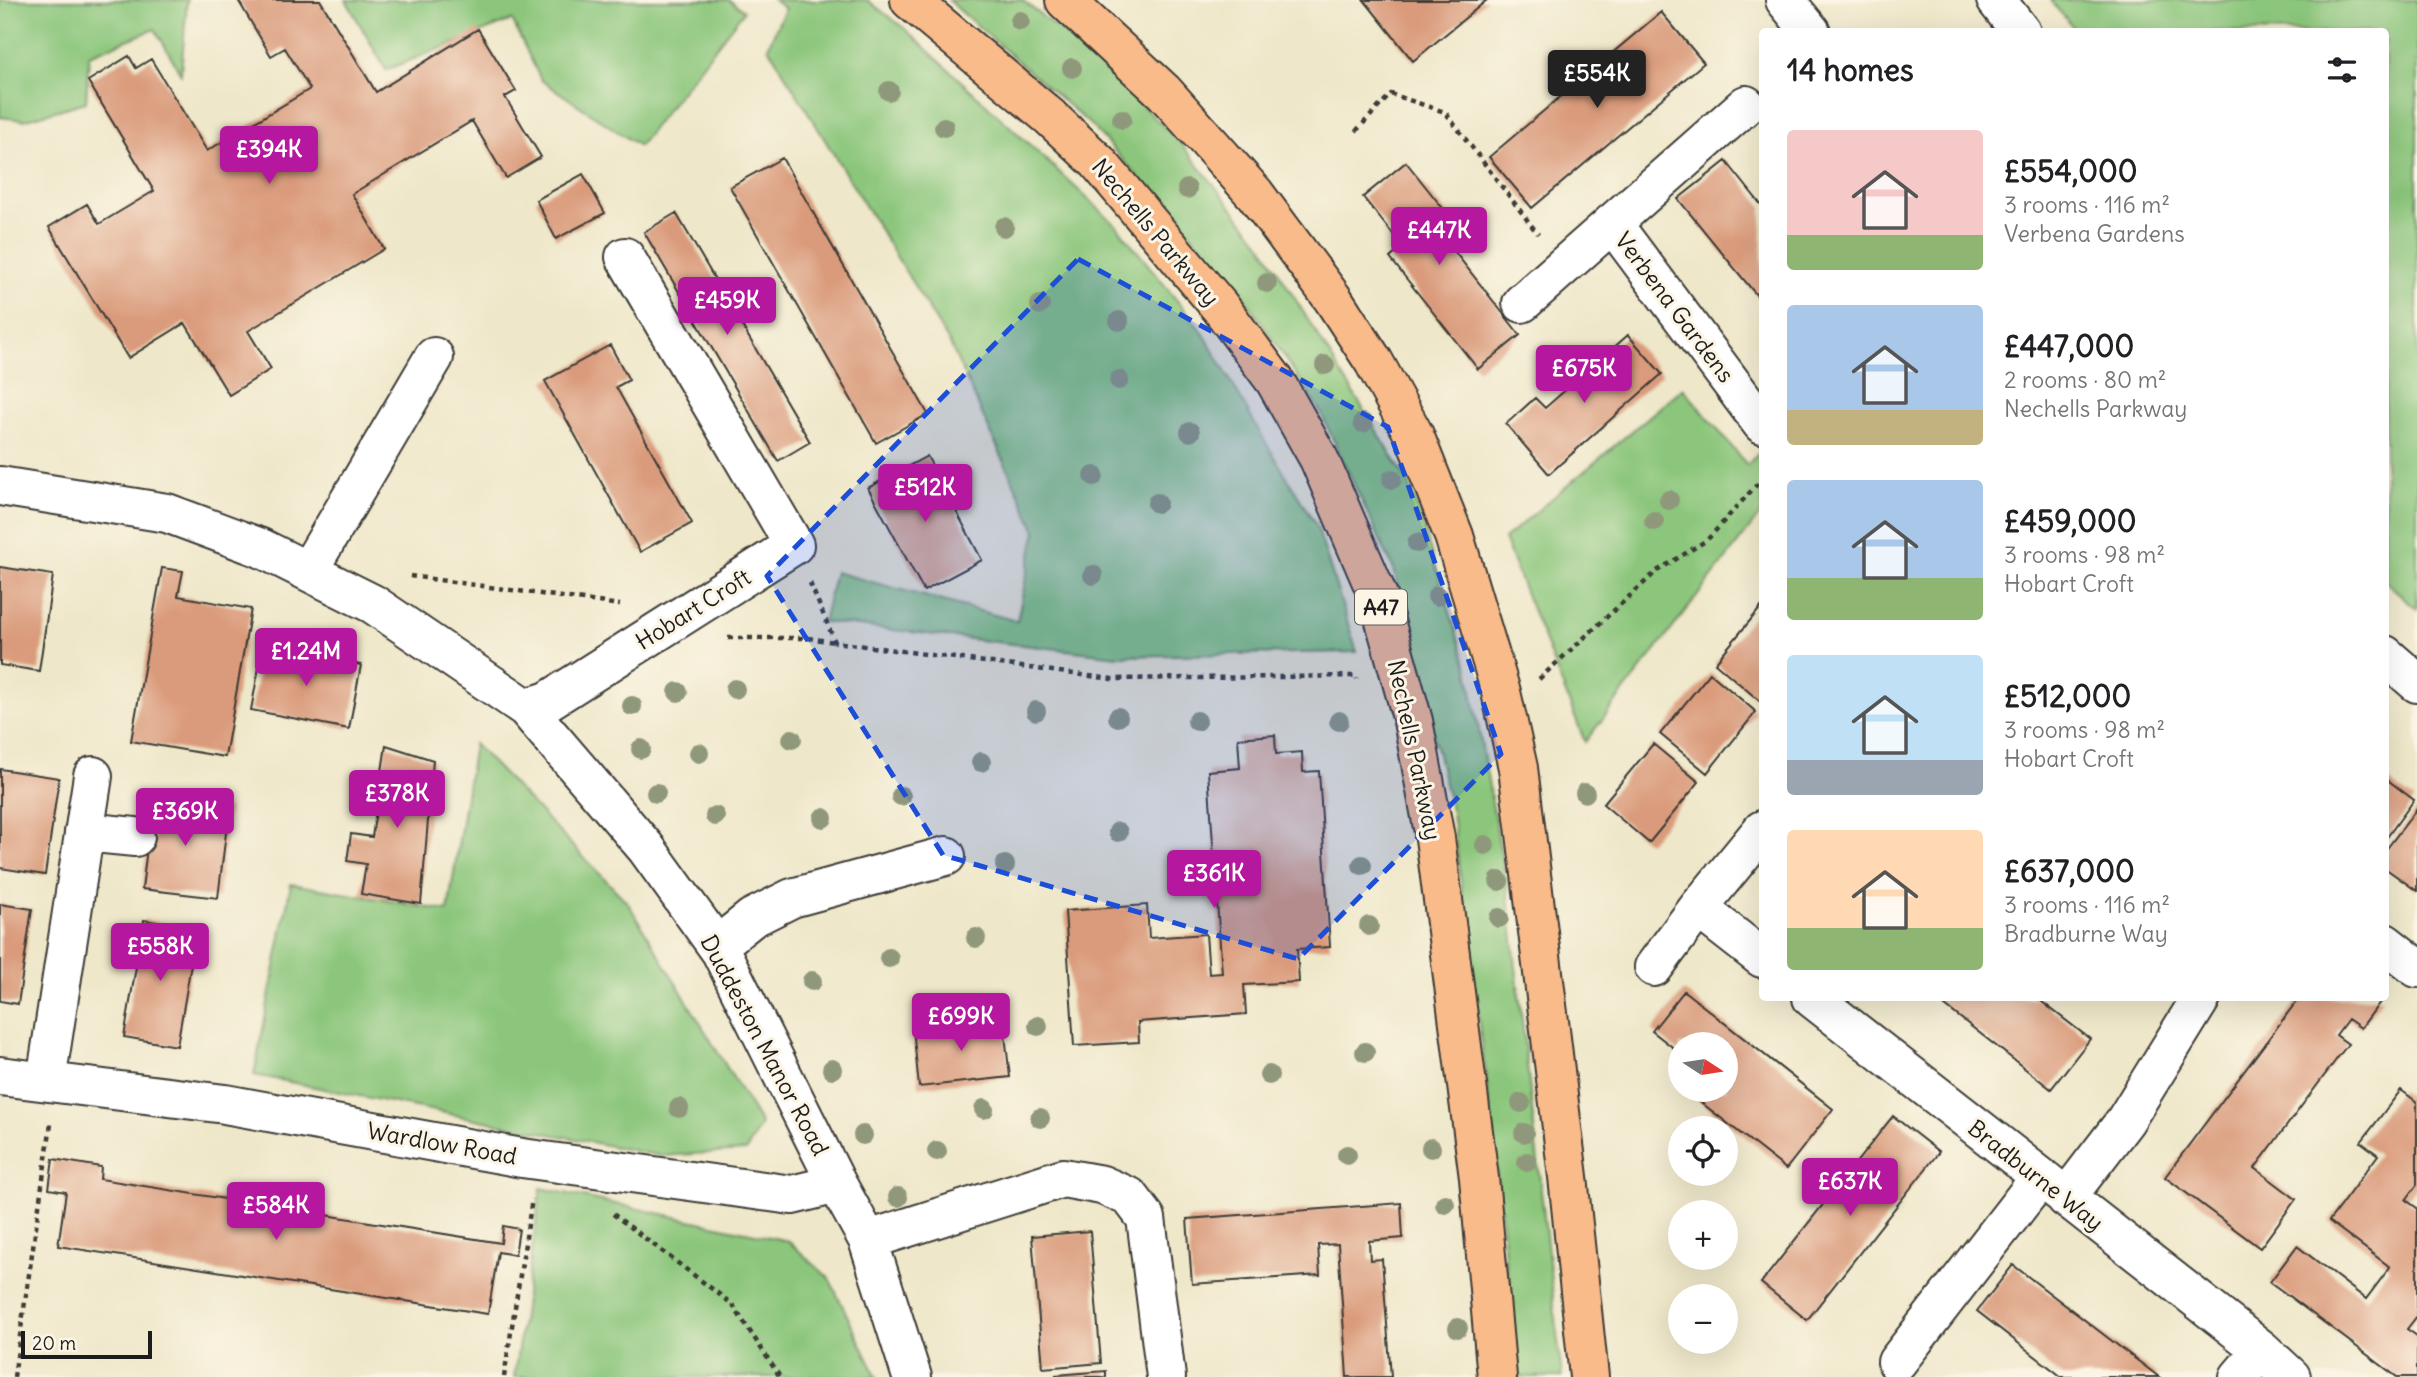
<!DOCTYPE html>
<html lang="en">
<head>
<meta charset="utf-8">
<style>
	body { margin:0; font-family:Delius,sans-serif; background:#f2f2f2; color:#202124; height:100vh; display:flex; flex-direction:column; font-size:26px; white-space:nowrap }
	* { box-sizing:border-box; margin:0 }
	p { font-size:23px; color:#757577 }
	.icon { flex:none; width:38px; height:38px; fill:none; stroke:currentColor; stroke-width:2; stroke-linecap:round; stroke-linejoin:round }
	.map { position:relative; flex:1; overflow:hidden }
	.side { position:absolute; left:1759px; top:28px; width:630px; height:973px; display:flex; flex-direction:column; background:#fff; border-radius:7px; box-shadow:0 7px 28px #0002 }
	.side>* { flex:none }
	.needle { width:46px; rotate:102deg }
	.buttons { position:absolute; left:1668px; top:1032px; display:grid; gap:14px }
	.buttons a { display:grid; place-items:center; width:70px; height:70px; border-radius:50%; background:#fff; box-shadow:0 7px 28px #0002; font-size:35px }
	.scale { position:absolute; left:21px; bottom:18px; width:131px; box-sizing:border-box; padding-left:7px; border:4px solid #1c1c1c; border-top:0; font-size:19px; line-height:24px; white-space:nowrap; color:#1c1c1c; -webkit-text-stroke:5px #fcf5e5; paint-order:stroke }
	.price { position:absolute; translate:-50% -60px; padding:0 16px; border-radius:7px; background:#b5179e; color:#fff; font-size:23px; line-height:46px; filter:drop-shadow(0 2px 4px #0008) }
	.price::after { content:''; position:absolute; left:50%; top:42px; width:21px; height:16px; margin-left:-10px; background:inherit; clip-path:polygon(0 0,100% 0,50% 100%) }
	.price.selected { background:#222; color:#fff }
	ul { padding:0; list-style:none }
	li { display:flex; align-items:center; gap:21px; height:175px; padding:0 28px }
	li span { display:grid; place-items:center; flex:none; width:196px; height:140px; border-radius:7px; color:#555 }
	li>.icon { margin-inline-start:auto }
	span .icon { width:84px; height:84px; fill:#fffc; stroke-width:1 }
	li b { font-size:30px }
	h2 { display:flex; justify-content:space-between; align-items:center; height:84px; padding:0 28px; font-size:30px }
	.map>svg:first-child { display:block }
	.green { fill:#8bc67b; stroke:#54714c; stroke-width:2 }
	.building { fill:#da9b7c }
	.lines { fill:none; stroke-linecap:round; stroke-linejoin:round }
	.minor-casing { stroke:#3c3a36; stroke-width:42 }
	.major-casing { stroke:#3c3a36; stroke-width:42 }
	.path { stroke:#3c3a36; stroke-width:4.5; stroke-dasharray:5 5; stroke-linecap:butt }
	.minor { stroke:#fff; stroke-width:38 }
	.major { stroke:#fabb8b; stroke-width:38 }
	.tree { fill:#90987c }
	.marked { fill:#1d4ed8; fill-opacity:0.2; stroke:#1d4ed8; stroke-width:5; stroke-dasharray:14 9; stroke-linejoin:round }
	.labels { text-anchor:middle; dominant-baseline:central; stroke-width:6; stroke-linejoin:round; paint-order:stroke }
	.shield { fill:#fcf5e5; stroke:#5f5d58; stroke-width:2 }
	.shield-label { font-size:21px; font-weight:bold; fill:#1c1c1c }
	.street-label { font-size:23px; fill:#1c1c1c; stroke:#fcf5e5 }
</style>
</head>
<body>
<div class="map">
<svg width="2417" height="1377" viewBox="0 0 2417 1377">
	<rect width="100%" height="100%" fill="#fcf5e5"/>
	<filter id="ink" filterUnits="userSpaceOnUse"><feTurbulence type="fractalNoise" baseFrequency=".0143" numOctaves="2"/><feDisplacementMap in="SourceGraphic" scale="14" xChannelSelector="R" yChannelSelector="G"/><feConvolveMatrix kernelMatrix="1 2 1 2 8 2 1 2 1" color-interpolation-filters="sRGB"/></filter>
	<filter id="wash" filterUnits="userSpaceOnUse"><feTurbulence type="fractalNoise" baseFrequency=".00686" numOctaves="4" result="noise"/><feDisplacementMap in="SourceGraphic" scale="28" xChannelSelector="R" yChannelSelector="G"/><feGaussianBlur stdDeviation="1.57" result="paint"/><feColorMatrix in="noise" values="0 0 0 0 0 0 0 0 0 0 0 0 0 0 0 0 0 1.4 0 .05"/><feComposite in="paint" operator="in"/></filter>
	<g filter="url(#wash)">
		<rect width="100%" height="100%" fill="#eee7c9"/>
		<!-- green -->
		<path class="green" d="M0,0H187L181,74L155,29L89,55L86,102L24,120L0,117Z
			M346,0H729L744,11L639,146L541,80L512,20L386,70Z
			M774,0H867L904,28L1117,226L1204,334L1263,438L1317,527L1357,652L1118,656L823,622L835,572L1017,621L1036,531L950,344L768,47L785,9Z
			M948,0H1022L1077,44L1178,140L1262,245L1410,485L1468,669L1507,887L1562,1377H1517L1492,1125L1452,813L1394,570L1320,411L1236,284L1093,127Z
			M2050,0H2417V609L2385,581V32L2076,31Z
			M1683,388L1747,465L1762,450V512L1585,742L1504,539Z
			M474,744L628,903L761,1124L746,1151L661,1156L254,1075L291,884L448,911Z
			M541,1188L788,1241L829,1278L877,1377H514Z"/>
		<g id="blocks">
			<!-- building -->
			<path class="building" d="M238,0H320L376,92L478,29L516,91L505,97L541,157L506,178L472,121L352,194L384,249L248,331L271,369L229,395L185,323L128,358L49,227L87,204L99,224L154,191L88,81L129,56L136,68L151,59L207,151L310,89L285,48L271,56Z
				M1364,0H1487L1413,61Z
				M1661,12L1704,63L1532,208L1489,157Z
				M782,158L928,414L876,443L730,187Z
				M1726,161L1762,206V302L1678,199Z
				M1406,162L1453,221L1439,232L1520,335L1478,369L1390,258L1403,247L1363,197Z
				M583,174L605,213L556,239L536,200Z
				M676,213L810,442L778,461L644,232Z
				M1628,335L1662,374L1549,474L1506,424L1535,398L1545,408Z
				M610,345L629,380L616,387L692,523L640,552L545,381Z
				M927,456L982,560L924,591L868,488Z
				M0,567L53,575L39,671L0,665Z
				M162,568L183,571L178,596L251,609L225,757L131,741Z
				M1762,606V703L1715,663Z
				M263,646L361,665L349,729L251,710Z
				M1710,673L1756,712L1707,773L1660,734Z
				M1275,735L1276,754L1302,752L1303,772L1319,771L1330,947L1297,949L1299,982L1244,985L1246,1014L1138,1022L1139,1042L1074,1046L1065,911L1147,905L1149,938L1206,934L1209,974L1222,973L1208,771L1240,768L1238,738Z
				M1653,744L1699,782L1649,843L1603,804Z
				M386,745L433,760L421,904L361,894L366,864L347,861L351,834L372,837Z
				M0,769L59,778L45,875L0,868Z
				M2385,778L2414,800L2385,840Z
				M153,799L229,808L218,898L142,889Z
				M2417,809V891L2385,868V851Z
				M0,904L32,909L18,1004L0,1001Z
				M144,920L197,929L177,1046L124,1037Z
				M1684,991L1833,1109L1786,1169L1689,1093L1691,1090H1726V1045H1680V1053L1652,1031Z
				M1935,998H2037L2090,1039L2051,1089Z
				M2299,998H2383L2361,1028L2348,1019L2336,1035L2348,1044L2255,1168L2296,1199L2260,1248L2165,1177Z
				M1003,1018L1010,1077L919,1087L913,1028Z
				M2401,1090L2417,1102V1185L2406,1200L2417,1208V1316L2407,1329L2417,1336V1377H2397L2270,1282L2297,1246L2366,1299L2390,1267L2329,1221L2378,1155L2361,1142Z
				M1893,1116L1939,1152L1807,1320L1761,1283Z
				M53,1159L101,1167L100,1179L501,1243L503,1226L519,1229L515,1255L498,1252L488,1314L58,1246L66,1192L49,1189Z
				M1401,1203L1403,1238L1369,1241L1370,1260L1382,1259L1391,1377H1347L1338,1244L1318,1245L1320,1275L1192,1284L1187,1219Z
				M1090,1231L1101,1363L1043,1368L1032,1236Z
				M2013,1265L2159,1377H2062L1977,1311Z
				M1106,1371V1377H1056V1375Z"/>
		</g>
	</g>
	<g filter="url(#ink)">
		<use href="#blocks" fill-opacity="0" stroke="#3c3a36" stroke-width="2"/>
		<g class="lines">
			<!-- minor casing -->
			<g class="minor-casing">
				<path id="minor" d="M1785,0L1811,32
					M1996,0L2021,32
					M1612,223L1762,424
					M1522,303L1746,105
					M0,486L167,513L261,548L373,604L526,708L646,848L721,952L837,1184L868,1240L912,1377
					M308,571L434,357
					M2385,655L2417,683
					M526,708L548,701L794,545L625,257
					M84,832L135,837
					M1698,908L1762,958
					M2385,943L2417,968
					M717,946L752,918L792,898L946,856
					M1654,967L1698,908L1762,830
					M1812,998L2262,1350L2239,1377
					M0,1076L225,1104L522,1158L792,1195L837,1184
					M46,1081L93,776
					M2066,1198L2125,1121L2201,998
					M868,1240L1063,1178L1102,1185L1130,1197L1146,1218L1166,1377
					M2262,1350L2291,1377
					M1897,1362L2040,1178"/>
			</g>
			<!-- major casing -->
			<g class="major-casing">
				<path id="major" d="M910,0L1050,117L1098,162L1220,307L1275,381L1319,459L1378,596L1413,721L1435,838L1479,1178L1497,1377
					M1065,0L1164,92L1255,194L1333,299L1374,362L1414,435L1454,536L1501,692L1518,768L1568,1177L1589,1377"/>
			</g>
			<!-- path -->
			<path class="path" d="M1356,131L1391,94L1445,112L1538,234
				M410,576L620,605
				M810,583L835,642L1112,679L1356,676L1357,679
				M728,638H808L835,642
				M1539,679L1657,571L1707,540L1762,479
				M613,1214L732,1304L780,1377
				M14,1377L51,1124
				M504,1377L532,1199"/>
			<!-- minor -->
			<use href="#minor" class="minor"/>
			<!-- major -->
			<use href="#major" class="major"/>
		</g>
		<!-- trees -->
		<g class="tree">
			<circle cx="1020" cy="21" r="10"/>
			<circle cx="1072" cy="68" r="10"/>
			<circle cx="889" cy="91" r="10"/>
			<circle cx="1122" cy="119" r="10"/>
			<circle cx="944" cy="127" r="10"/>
			<circle cx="1187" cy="189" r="10"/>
			<circle cx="1004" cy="227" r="10"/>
			<circle cx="1267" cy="283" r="10"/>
			<circle cx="1040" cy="305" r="10"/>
			<circle cx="1119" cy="321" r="10"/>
			<circle cx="1325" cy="365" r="10"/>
			<circle cx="1119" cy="380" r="10"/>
			<circle cx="1363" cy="423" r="10"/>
			<circle cx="1190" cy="432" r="10"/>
			<circle cx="1094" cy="476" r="10"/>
			<circle cx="1392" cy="479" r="10"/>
			<circle cx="1669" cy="500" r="10"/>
			<circle cx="1157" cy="503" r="10"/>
			<circle cx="1654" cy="521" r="10"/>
			<circle cx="1417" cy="543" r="10"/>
			<circle cx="1093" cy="575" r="10"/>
			<circle cx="1437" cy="596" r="10"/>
			<circle cx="735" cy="689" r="10"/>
			<circle cx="678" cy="692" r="10"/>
			<circle cx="632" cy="706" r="10"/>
			<circle cx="1036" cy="711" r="10"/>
			<circle cx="1118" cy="717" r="10"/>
			<circle cx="1197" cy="721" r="10"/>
			<circle cx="1339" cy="721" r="10"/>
			<circle cx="792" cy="739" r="10"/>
			<circle cx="641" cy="749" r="10"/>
			<circle cx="699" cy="753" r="10"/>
			<circle cx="981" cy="762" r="10"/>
			<circle cx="656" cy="793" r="10"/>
			<circle cx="1585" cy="793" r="10"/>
			<circle cx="901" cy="796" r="10"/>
			<circle cx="715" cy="816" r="10"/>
			<circle cx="823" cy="818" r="10"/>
			<circle cx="1118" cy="832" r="10"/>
			<circle cx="1485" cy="845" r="10"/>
			<circle cx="1005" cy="865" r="10"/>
			<circle cx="1362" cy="865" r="10"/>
			<circle cx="1499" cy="881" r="10"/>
			<circle cx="1499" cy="918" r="10"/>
			<circle cx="1369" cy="926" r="10"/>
			<circle cx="976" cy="938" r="10"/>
			<circle cx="889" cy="958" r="10"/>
			<circle cx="812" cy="981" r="10"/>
			<circle cx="1038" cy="1026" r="10"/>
			<circle cx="1365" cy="1052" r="10"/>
			<circle cx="832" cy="1069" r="10"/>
			<circle cx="1269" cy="1075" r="10"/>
			<circle cx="1521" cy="1103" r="10"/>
			<circle cx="679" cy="1108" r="10"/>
			<circle cx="984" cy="1109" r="10"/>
			<circle cx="1040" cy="1118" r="10"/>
			<circle cx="1524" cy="1133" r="10"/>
			<circle cx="863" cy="1135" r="10"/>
			<circle cx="1431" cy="1148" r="10"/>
			<circle cx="937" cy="1151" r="10"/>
			<circle cx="1347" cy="1155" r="10"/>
			<circle cx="1527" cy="1162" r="10"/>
			<circle cx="898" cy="1197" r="10"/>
			<circle cx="1445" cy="1204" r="10"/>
			<circle cx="1458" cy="1328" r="10"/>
		</g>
	</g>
	<!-- marked area -->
	<path class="marked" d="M1078,259L1388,427L1501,754L1298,959L943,855L767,576Z"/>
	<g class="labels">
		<!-- shield labels -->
		<rect class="shield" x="1355" y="589.5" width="52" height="35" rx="5"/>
		<g class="shield-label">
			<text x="1381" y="607">A47</text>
		</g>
		<!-- street labels -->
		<g class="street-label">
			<text transform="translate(1156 232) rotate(50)">Nechells Parkway</text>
			<text transform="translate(1675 307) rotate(53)">Verbena Gardens</text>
			<text transform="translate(693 609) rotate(-32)">Hobart Croft</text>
			<text transform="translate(1415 750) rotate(78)">Nechells Parkway</text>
			<text transform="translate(765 1045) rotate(62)">Duddeston Manor Road</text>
			<text transform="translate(442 1143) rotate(10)">Wardlow Road</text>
			<text transform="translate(2036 1175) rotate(38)">Bradburne Way</text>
		</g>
	</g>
</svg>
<div class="buttons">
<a><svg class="needle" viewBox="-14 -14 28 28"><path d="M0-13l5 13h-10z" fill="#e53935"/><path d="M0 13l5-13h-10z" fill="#757577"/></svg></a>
<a><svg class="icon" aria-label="locate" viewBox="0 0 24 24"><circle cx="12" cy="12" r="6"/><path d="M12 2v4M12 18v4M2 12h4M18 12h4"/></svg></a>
<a>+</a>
<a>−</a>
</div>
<div class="scale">20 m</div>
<b class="price selected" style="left:1597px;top:110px">£554K</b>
<b class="price" style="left:269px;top:186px">£394K</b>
<b class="price" style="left:1439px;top:267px">£447K</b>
<b class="price" style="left:727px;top:337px">£459K</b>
<b class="price" style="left:1584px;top:405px">£675K</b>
<b class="price" style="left:925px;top:524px">£512K</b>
<b class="price" style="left:306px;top:688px">£1.24M</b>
<b class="price" style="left:397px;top:830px">£378K</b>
<b class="price" style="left:185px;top:848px">£369K</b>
<b class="price" style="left:1214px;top:910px">£361K</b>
<b class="price" style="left:160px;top:983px">£558K</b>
<b class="price" style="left:961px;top:1053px">£699K</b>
<b class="price" style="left:1850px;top:1218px">£637K</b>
<b class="price" style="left:276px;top:1242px">£584K</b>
<section class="side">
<h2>14 homes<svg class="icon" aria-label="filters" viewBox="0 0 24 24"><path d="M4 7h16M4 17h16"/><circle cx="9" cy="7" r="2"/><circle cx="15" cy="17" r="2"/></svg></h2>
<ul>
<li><span style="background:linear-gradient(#f6c9c9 75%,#8fb573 0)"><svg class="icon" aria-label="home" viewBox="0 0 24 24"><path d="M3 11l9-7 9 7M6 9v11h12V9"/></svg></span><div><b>£554,000</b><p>3 rooms · 116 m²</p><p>Verbena Gardens</p></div></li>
<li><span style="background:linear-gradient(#a9c7e8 75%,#c2b280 0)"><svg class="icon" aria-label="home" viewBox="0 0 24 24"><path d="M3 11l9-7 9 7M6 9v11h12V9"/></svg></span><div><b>£447,000</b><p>2 rooms · 80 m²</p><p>Nechells Parkway</p></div></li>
<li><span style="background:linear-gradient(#a9c7e8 70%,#8fb573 0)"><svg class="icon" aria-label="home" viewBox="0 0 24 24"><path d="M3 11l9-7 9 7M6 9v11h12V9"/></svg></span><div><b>£459,000</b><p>3 rooms · 98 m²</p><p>Hobart Croft</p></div></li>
<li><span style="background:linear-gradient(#bfe0f5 75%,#9aa5b1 0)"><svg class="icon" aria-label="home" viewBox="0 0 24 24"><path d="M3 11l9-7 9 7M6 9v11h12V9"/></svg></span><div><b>£512,000</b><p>3 rooms · 98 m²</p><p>Hobart Croft</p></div></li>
<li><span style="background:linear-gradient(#ffd9b3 70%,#8fb573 0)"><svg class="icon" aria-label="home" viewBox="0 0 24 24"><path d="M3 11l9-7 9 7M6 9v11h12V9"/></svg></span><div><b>£637,000</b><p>3 rooms · 116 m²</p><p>Bradburne Way</p></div></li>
</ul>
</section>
</div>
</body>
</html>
